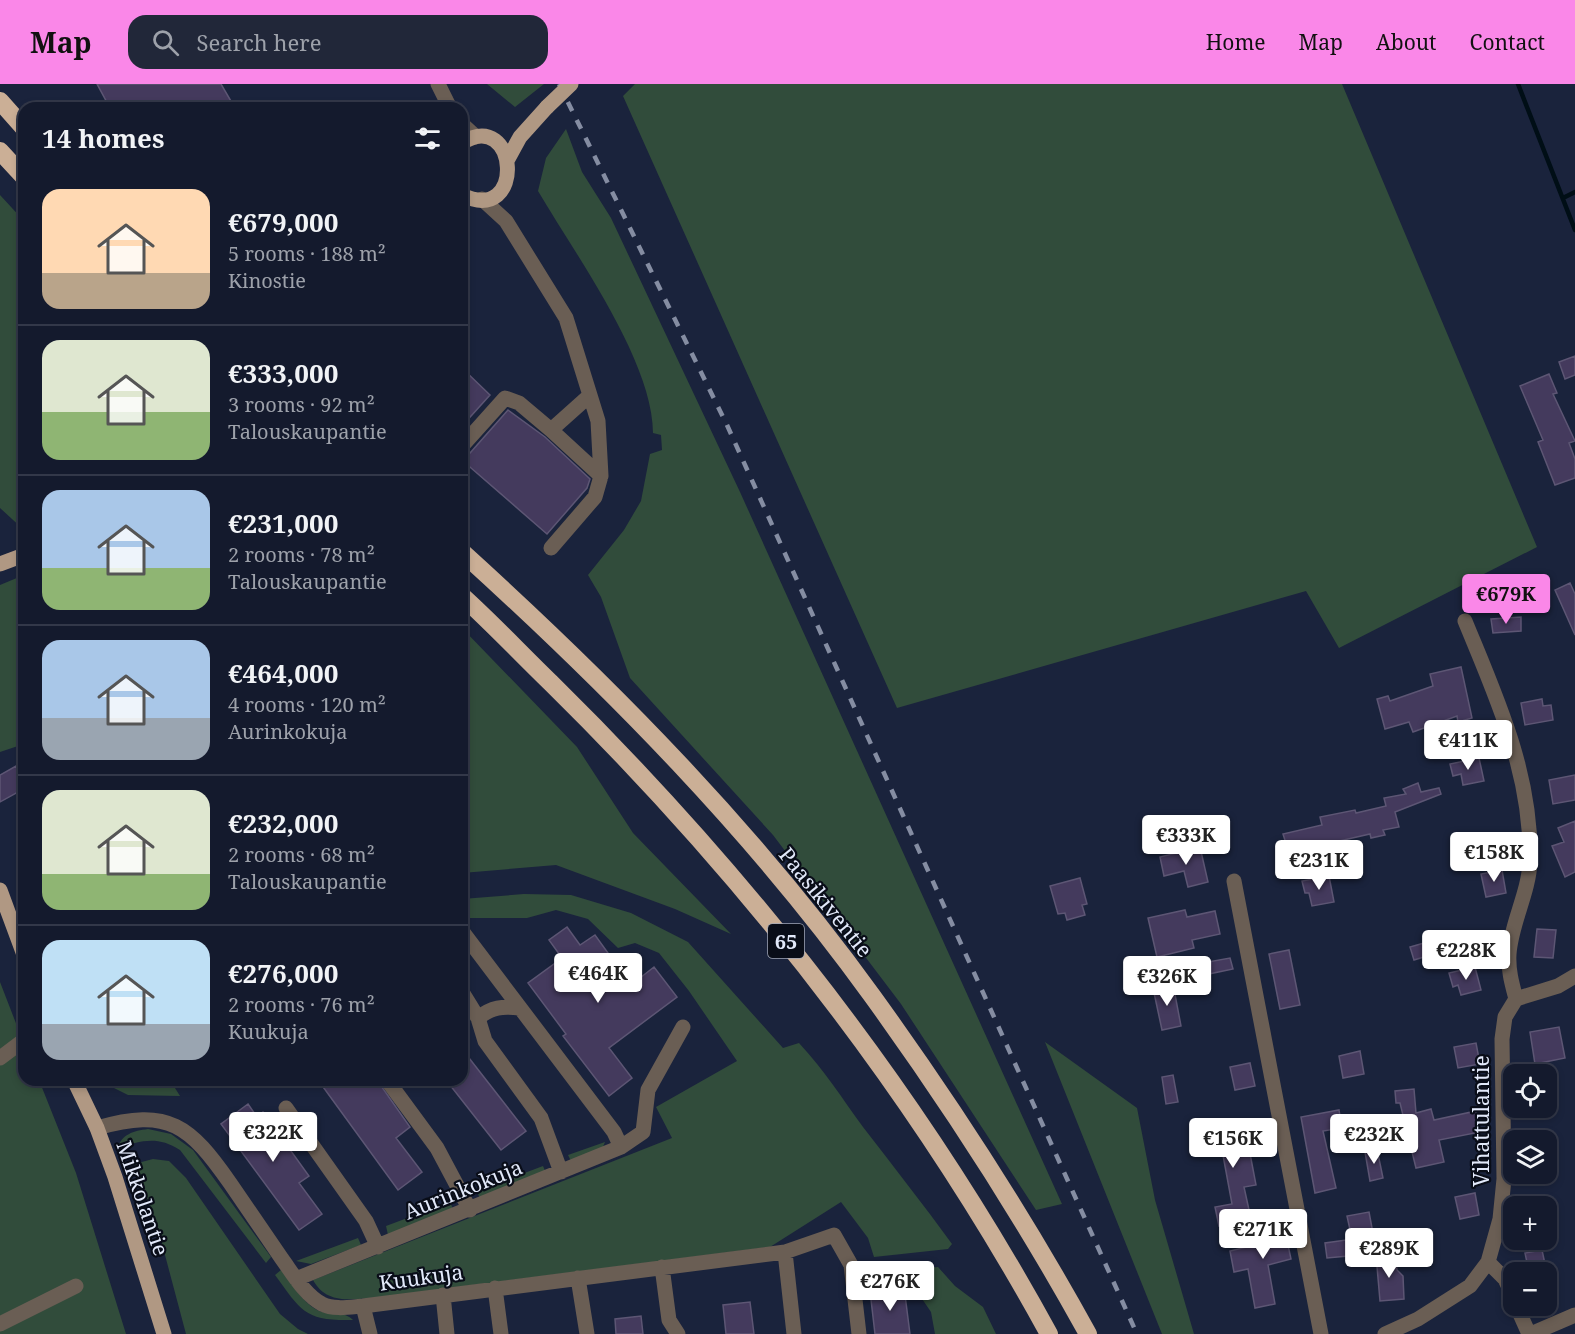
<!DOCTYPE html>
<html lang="en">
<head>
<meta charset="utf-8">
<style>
	body { margin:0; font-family:"Noto Serif",serif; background:#212739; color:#f1f3f6; height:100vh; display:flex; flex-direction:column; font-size:22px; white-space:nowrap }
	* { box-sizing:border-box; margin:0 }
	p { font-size:20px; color:#9da1aa }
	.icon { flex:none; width:33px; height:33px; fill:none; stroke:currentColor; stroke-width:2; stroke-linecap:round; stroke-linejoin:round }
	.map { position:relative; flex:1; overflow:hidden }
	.details { position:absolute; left:18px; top:18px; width:450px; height:984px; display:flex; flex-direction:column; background:#141a2d; border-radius:18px; box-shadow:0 3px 9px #0003,0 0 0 2px #333849 }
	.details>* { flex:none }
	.fabs { position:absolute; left:1503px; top:980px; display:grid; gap:12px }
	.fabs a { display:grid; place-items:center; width:54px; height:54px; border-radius:12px; background:#141a2d; box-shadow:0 3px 9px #0003,0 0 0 2px #333849; font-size:30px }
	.price { position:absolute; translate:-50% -51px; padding:0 14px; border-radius:6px; background:#fff; color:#222; font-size:20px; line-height:39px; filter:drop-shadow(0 2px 3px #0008) }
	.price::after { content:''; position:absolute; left:50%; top:36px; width:18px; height:14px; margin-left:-9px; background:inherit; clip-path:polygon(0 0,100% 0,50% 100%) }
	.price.selected { background:#fa87e8; color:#111 }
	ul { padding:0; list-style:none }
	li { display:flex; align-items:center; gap:18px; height:150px; padding:0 24px }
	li+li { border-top:2px solid #333849 }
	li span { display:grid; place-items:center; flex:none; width:168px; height:120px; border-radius:18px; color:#555 }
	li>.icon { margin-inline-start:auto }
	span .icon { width:72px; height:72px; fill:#fffc; stroke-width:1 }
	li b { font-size:26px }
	h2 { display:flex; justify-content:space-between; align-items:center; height:72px; padding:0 24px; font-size:26px }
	header { display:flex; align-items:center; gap:36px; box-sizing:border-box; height:84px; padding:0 30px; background:#fa87e8; color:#111 }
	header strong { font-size:28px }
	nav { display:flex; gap:33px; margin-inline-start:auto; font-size:21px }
	.search { width:420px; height:54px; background:#212739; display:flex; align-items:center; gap:15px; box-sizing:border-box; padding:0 21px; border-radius:18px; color:#9da1aa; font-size:22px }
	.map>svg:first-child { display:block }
	.green { fill:#314c3b }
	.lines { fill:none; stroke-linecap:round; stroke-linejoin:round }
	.stream { stroke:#000e16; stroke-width:4.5 }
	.building { fill:#443a5d; stroke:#5d5674; stroke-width:1.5 }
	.minor { stroke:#6a5e54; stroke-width:15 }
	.major { stroke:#b09883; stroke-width:15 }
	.highway { stroke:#cbaf96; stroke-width:18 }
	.rail { stroke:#858da2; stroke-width:4.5; stroke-dasharray:10 10; stroke-linecap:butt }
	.major-bridge { stroke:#b09883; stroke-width:15 }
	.labels { text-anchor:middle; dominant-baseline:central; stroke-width:4.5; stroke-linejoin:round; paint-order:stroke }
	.shield { fill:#090d18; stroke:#a1a7b6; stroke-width:1.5 }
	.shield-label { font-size:20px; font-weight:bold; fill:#e2e9fa }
	.street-label { font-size:21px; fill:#e2e9fa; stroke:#090d18 }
</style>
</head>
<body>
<header>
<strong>Map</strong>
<div class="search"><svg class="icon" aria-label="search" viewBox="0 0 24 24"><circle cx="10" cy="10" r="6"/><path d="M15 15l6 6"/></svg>Search here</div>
<nav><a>Home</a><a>Map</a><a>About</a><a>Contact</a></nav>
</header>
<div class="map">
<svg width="1575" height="1250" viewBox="0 0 1575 1250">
	<rect width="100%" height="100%" fill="#1a233c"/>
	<!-- green -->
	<path class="green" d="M487,0H544L515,23Z
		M635,0H1342L1537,463L1339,564L1306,507L897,624L623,12Z
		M566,45L582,88L611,134L740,408L1062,1120L1036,1126L901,920L773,751L630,594L601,513L588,491L624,446L641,417L650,370L662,366L661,351L653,349C653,277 575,170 538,107L546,74Z
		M0,111L24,137V446L0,424Z
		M24,491V660L0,668V501Z
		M462,544L577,663L633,749L731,850L675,825L556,781L462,789Z
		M524,810L571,811L631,829L688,858L783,964L799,959C825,987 841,1013 863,1043C893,1082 923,1120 952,1160L948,1165L874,1173L868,1154L841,1118L770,1163L380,1213C355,1215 327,1222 313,1196L672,1054L656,1023L737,977L689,907L659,869L635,859L618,864L588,835L556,826L527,834H462V815Z
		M0,898L24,960V996H39L76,1089L126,1250H0Z
		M1045,958L1137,1024L1155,1116L1194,1250H1162Z
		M98,996H170L180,1012L128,1011Z
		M148,1045L171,1050L193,1066L271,1173L266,1179L180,1066C158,1052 141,1056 117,1065C122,1050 133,1047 148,1045Z
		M605,1058L602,1065L572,1079L568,1071Z
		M153,1075L169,1077L186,1094L280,1230L298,1245L308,1250H186L157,1141L134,1080Z
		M543,1082L546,1089L480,1115L477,1107Z
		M450,1118L453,1125L388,1151L386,1142Z
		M358,1154L361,1161L311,1180L296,1177Z
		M938,1183L955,1202L983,1223L996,1250H935L931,1228L903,1187Z
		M281,1186C292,1199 302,1218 317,1226C329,1232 344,1226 353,1236C305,1237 302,1228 275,1191Z"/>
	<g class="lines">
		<!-- stream -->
		<path class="stream" d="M1518,0L1575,146
			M1563,114L1575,108"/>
	</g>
	<!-- building -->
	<path class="building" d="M97,0H221L235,24H110Z
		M1575,272V291L1565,295L1559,278Z
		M462,284L490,311L462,342Z
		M1549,290L1557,309L1553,310L1575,357L1569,359L1575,375V394L1555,401L1538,358L1543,356L1520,302Z
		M508,326L545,353L590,395L587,404L547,450L463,377Z
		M1570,499L1575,510V551L1555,506Z
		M1521,533V547L1493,549L1491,535Z
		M1461,583L1472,634L1458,638L1457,632L1413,648L1409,638L1385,645L1377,615L1388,612L1390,617L1433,602L1430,590Z
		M1542,615L1543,622L1551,621L1553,636L1525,641L1521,619Z
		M1479,674L1484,697L1463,701L1461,690L1453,692L1450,680Z
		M16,682L24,697L17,701L20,707L0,718V691Z
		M1575,691V716L1553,720L1549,696Z
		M1418,699L1421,708L1439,704L1441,710L1395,728L1399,743L1383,746L1385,751L1371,754L1370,750L1335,758L1336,761L1320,765L1321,770L1307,773L1306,768L1290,772L1283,750L1322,741L1320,733L1355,726L1356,729L1386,722L1384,714L1406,710L1403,705Z
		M1575,737V788L1565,793L1552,762L1564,758L1558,744Z
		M1200,763L1208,798L1188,803L1184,787L1164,792L1160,773Z
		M1502,786L1506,809L1486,813L1481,790Z
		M1329,792L1334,818L1312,822L1309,809H1305L1302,797Z
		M1080,794L1087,820L1082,821L1085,831L1067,836L1065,829L1058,830L1050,802Z
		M1185,826L1187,833L1215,827L1220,850L1192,856L1194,864L1157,873L1148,834Z
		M567,843L580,861L595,851L631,901L654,883L677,913L609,964L632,994L609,1012L563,952L566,950L528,899L562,874L549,856Z
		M1537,845L1556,846L1553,874L1534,873Z
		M1431,857L1434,870L1414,876L1410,863Z
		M1289,866L1300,921L1280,925L1269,870Z
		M1230,874L1233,885L1204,891L1202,879Z
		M1475,883L1481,906L1461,911L1458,901L1453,903L1449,889Z
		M1173,900L1181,942L1162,946L1153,904Z
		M1559,943L1565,974L1535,980L1530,948Z
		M1476,959L1480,980L1458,984L1454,963Z
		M462,965L526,1047L501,1066L446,996H462Z
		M1360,967L1364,990L1343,994L1339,972Z
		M1250,979L1255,1002L1235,1006L1230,983Z
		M1173,991L1178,1018L1166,1020L1162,993Z
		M318,996H377L410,1043L396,1054L422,1088L398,1106Z
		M1414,1005L1416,1029L1431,1025L1434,1036L1476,1027L1480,1048L1439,1056L1444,1078L1416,1084L1400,1019H1396L1395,1007Z
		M248,1020L257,1033L263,1028L309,1092L299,1099L322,1130L299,1146L221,1040Z
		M1339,1026L1342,1044L1323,1047L1336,1104L1315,1109L1301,1033Z
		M1244,1038L1256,1101L1244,1103L1251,1135L1219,1142L1215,1123L1232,1120L1220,1055L1194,1060L1192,1049Z
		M1377,1065L1383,1094L1370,1097L1365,1068Z
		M1475,1109L1479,1131L1460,1135L1455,1113Z
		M1369,1128L1375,1160L1354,1164L1347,1132Z
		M1282,1133L1291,1175L1268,1181L1275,1220L1255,1224L1248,1185L1234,1188L1230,1167L1263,1159L1259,1139Z
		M1346,1156L1348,1172L1327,1174L1325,1159Z
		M1542,1166L1546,1185L1529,1188L1525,1169Z
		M1376,1171H1395L1397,1186L1403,1192L1404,1215L1380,1217Z
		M904,1203L910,1250H875L870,1207Z
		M750,1218L754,1250H726L723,1221Z
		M641,1232L643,1250H616L615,1235Z"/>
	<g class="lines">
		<!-- minor -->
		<path class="minor" d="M438,0L450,24
			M462,40L476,53
			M482,115L506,137L566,234L598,337L601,392L595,413L551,464
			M551,346L601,392
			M462,362L505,314L519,319L551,346L589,312
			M1465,537C1497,615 1532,690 1530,777C1529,809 1511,839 1509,870C1508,886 1512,900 1516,915
			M1234,797L1321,1250
			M462,847L614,1048L621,1063
			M462,908L478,934L485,957L541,1034L561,1088
			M478,934C492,923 502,922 520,924
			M0,974L24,956
			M387,996L437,1064L470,1126
			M286,1024L366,1137L378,1163
			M97,1044C169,1023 190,1042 230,1099C248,1125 265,1150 282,1175C293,1190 305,1211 322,1220C334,1226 350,1223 363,1222L785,1168L834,1151L851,1181L859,1250
			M785,1168L794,1250
			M662,1183L669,1236L678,1250
			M578,1194L587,1250
			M296,1195L621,1063L643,1048L648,1006L683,943
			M495,1204L501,1250
			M443,1211L447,1250
			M1514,1214L1505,1195L1488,1178L1500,1135L1504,1095L1502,955L1505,933L1516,915L1558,902L1575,892
			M1516,1221L1529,1250
			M363,1222L370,1250
			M0,1240L76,1202
			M1385,1250L1418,1235L1470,1202L1488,1178
			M1531,1250L1575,1231"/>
		<!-- major -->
		<path class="major" d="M462,59C518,23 527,142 462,111
			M508,75L520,53L547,23
			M0,480L24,471
			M0,806L24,871
			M74,996L97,1044L115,1093L164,1250"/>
		<!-- highway -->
		<path class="highway" d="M0,17L24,44
			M0,67L24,93
			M462,468C611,603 755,749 873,913C951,1021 1024,1134 1088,1250
			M462,512C493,540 521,570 551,599C746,791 917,1009 1049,1250"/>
		<!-- rail -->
		<path class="rail" d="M559,0L727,341L1137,1250"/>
		<!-- major-bridge -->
		<path class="major-bridge" d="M547,23L571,0"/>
	</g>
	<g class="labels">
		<!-- shield labels -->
		<rect class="shield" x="768" y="840" width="36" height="34" rx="4.5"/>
		<g class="shield-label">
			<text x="786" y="857">65</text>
		</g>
		<!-- street labels -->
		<g class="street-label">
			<text transform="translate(826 818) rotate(51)">Paasikiventie</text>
			<text transform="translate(1481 1037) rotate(-90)">Vihattulantie</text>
			<text transform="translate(463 1105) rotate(-22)">Aurinkokuja</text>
			<text transform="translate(143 1114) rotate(71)">Mikkolantie</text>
			<text transform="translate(421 1193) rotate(-8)">Kuukuja</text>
		</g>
	</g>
</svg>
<div class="fabs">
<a><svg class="icon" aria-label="locate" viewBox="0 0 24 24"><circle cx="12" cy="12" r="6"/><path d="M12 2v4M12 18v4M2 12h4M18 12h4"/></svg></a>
<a><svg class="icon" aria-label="layers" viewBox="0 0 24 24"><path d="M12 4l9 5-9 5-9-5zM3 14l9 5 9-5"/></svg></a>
<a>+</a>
<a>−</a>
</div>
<b class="price selected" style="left:1506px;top:541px">€679K</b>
<b class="price" style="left:1468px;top:687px">€411K</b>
<b class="price" style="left:1186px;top:782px">€333K</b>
<b class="price" style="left:1494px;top:799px">€158K</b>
<b class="price" style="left:1319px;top:807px">€231K</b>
<b class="price" style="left:1466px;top:897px">€228K</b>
<b class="price" style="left:598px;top:920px">€464K</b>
<b class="price" style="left:1167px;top:923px">€326K</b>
<b class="price" style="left:273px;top:1079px">€322K</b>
<b class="price" style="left:1374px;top:1081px">€232K</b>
<b class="price" style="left:1233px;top:1085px">€156K</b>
<b class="price" style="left:1263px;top:1176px">€271K</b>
<b class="price" style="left:1389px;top:1195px">€289K</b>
<b class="price" style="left:890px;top:1228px">€276K</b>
<section class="details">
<h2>14 homes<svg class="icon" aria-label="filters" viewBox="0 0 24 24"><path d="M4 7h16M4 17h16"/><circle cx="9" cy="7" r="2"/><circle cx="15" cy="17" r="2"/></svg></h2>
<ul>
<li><span style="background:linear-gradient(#ffd9b3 70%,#b9a48a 0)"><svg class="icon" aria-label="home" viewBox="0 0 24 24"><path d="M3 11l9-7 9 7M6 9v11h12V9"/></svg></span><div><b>€679,000</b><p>5 rooms · 188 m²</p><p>Kinostie</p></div></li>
<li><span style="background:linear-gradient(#dfe7d0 60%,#8fb573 0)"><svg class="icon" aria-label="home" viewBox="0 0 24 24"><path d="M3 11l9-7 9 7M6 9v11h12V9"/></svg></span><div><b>€333,000</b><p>3 rooms · 92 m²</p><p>Talouskaupantie</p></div></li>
<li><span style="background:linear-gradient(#a9c7e8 65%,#8fb573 0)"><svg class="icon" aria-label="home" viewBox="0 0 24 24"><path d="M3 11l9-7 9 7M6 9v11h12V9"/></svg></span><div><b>€231,000</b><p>2 rooms · 78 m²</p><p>Talouskaupantie</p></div></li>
<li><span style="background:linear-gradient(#a9c7e8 65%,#9aa5b1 0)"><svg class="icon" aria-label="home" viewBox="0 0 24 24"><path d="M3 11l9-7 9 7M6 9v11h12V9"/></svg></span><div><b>€464,000</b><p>4 rooms · 120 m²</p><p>Aurinkokuja</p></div></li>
<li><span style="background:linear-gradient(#dfe7d0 70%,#8fb573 0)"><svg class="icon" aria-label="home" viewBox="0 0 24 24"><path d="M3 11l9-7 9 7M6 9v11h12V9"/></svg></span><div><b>€232,000</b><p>2 rooms · 68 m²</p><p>Talouskaupantie</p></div></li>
<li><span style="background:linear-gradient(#bfe0f5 70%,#9aa5b1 0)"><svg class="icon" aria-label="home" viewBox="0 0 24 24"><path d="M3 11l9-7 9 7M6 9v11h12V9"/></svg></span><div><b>€276,000</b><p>2 rooms · 76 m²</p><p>Kuukuja</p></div></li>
</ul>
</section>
</div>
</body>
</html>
